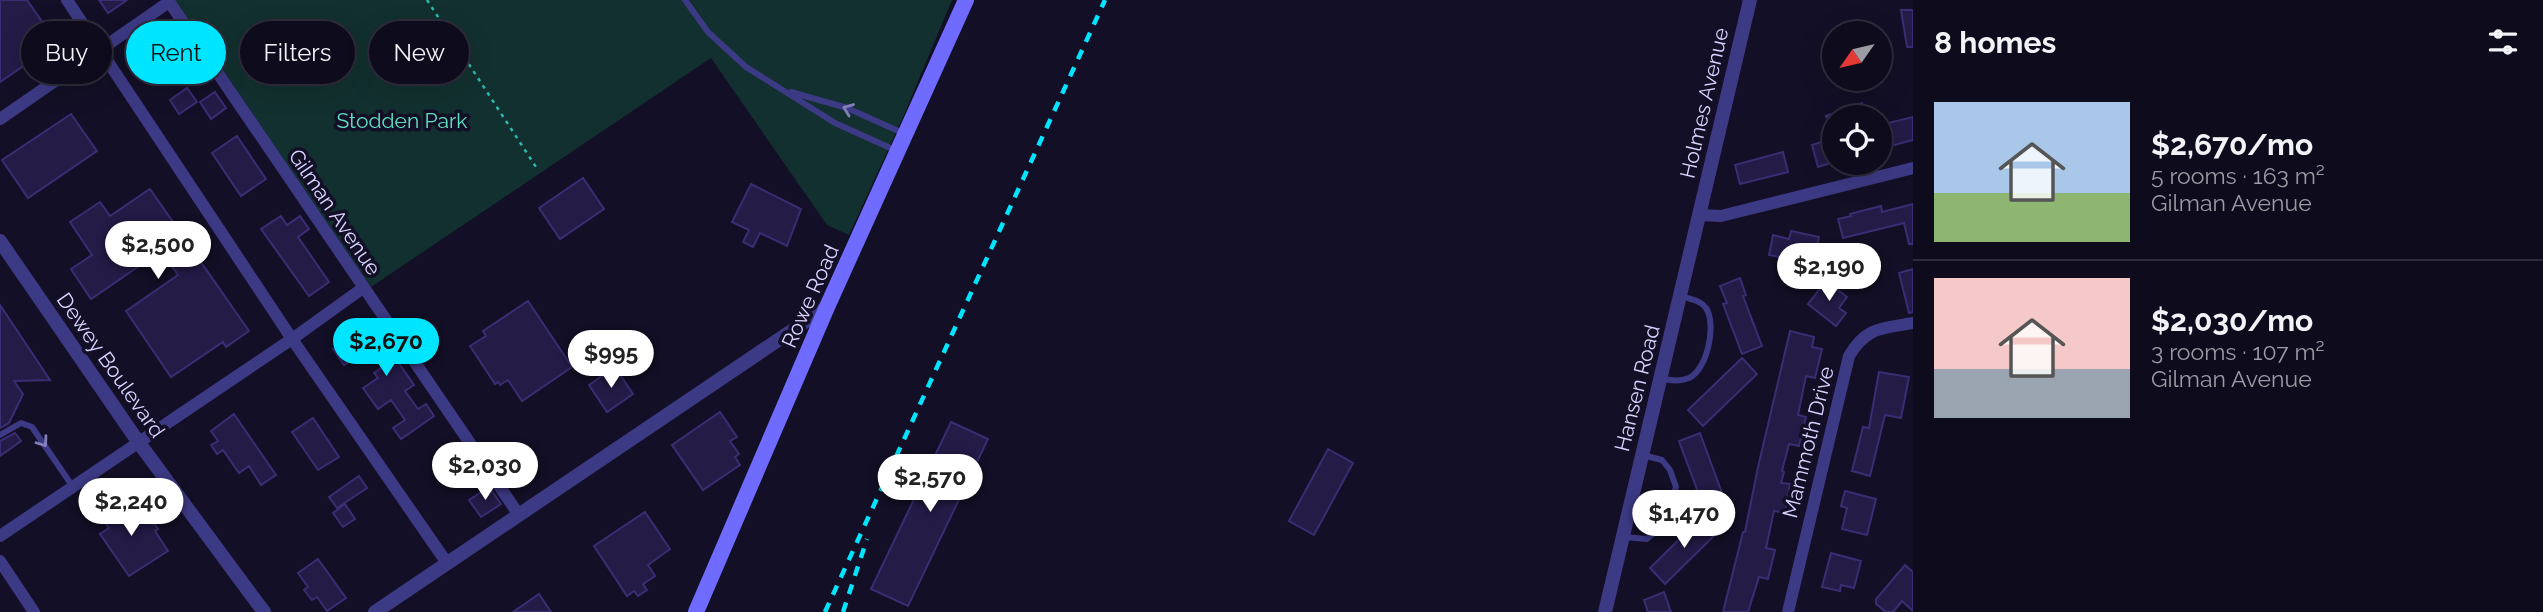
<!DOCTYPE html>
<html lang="en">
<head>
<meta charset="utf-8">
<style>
	body { margin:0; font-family:Raleway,sans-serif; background:#171425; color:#f1f3f6; height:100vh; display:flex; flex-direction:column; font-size:26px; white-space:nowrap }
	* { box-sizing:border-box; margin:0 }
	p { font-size:23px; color:#9b9ba3 }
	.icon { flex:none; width:38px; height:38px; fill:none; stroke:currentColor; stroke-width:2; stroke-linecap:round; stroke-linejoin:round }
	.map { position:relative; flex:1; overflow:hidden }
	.panel { display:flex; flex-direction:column; background:#0e0b1c; width:630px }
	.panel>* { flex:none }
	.top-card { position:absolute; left:21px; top:21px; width:665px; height:63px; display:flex; gap:14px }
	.needle { width:46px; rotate:236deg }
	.tools { position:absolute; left:1822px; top:21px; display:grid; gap:14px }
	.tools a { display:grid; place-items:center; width:70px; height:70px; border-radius:50%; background:#0e0b1c; box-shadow:0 7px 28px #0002,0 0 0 2px #2e2b3b; font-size:35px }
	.price { position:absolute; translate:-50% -60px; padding:0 16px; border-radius:24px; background:#fff; color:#222; font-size:23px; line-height:46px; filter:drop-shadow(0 2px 4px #0008) }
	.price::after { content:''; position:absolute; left:50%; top:42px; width:21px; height:16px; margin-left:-10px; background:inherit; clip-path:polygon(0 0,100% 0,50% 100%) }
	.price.active { background:#00e5ff; color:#111 }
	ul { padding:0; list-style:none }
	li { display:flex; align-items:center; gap:21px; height:175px; padding:0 21px }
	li+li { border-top:2px solid #2e2b3b }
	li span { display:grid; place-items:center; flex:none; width:196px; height:140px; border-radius:0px; color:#555 }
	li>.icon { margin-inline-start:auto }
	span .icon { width:84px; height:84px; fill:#fffc; stroke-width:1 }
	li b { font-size:30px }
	h2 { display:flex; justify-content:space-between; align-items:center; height:84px; padding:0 21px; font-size:30px }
	.tag { padding:0 24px; border-radius:32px; background:#0e0b1c; box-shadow:0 7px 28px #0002,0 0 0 2px #2e2b3b; font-size:24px; line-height:63px }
	.tag.active { background:#00e5ff; color:#111 }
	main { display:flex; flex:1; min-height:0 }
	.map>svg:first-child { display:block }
	.green { fill:#12302f }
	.building { fill:#241b47; stroke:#3b2d73; stroke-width:2 }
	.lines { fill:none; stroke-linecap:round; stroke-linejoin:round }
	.path { stroke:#2fb8b0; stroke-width:2.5; stroke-dasharray:3.5 5; stroke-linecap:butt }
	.service { stroke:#3d3a85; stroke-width:6 }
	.minor { stroke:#3d3a85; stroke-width:12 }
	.tertiary { stroke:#3d3a85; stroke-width:14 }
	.secondary { stroke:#6f6bff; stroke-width:16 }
	.rail { stroke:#00e5ff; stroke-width:4.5; stroke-dasharray:10 9; stroke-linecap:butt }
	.oneway { stroke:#837fbc }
	.labels { text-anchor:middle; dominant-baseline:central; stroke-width:7; stroke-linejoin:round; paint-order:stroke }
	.street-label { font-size:21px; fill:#d9d4ff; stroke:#130f26 }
	.park-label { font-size:21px; fill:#5fe0c0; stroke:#130f26 }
</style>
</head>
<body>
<main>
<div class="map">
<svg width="1913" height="612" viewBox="0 0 1913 612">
	<rect width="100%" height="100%" fill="#130f26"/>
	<!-- green -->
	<path class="green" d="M175,0H952L903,117L849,235L827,225L711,58L371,287Z"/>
	<!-- building -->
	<path class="building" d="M0,0H27L57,43L0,82Z
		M99,0H127L108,13Z
		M1901,10H1913V47H1907Z
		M179,32L193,53L160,75L158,72L150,77L139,60Z
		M187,88L197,102L179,114L170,100Z
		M215,92L226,108L211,119L200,102Z
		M1862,103L1865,117H1826V116Z
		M71,114L97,151L28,198L2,160Z
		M1913,117V140L1880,149V125Z
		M237,136L266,179L241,196L212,153Z
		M1834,138V162L1818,167L1812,145Z
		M1783,152L1788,172L1740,184L1735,165Z
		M583,178L604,209L560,239L539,208Z
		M751,184L801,209L787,246L760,233L753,247L743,242L749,230L732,222Z
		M150,189L249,331L226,347L223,342L171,377L126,311L178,275L161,251L91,299L71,269L92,255L70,222L100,202L110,216Z
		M1913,204V244H1909L1904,223L1843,238L1838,219L1851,216L1850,214L1881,206L1882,212Z
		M281,216L287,225L300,216L309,229L298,237L329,282L309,296L261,229Z
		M1791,231L1819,237L1812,271L1784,266L1786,258L1769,255L1773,235L1789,239Z
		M1913,269V312L1909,313L1899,273Z
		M1740,278L1746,295L1743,296L1762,346L1742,354L1723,304L1727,303L1720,286Z
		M1826,281L1847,297L1839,308L1846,313L1836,326L1808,304Z
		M528,301L572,367L522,401L508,380L500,385L498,382L495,384L470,346L486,336L483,331Z
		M0,305L50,380L14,381L23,394L9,423L0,428Z
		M371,322L374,327L378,324L386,336L382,339L414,385L405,391L418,409L426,404L434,416L401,439L393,428L405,420L391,400L378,409L363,388L378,378L374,373L384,366L371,347L344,365L333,349Z
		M1790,331L1814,337L1812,347L1822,349L1815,378L1806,376L1798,415L1806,417L1799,446L1789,444L1782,471L1784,472L1781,483L1790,484L1785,513L1774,511L1766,548L1775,550L1768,579L1759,577L1748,612H1723L1743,532H1745L1758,467Z
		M1742,358L1757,374L1703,426L1688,410Z
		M615,367L633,394L607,412L589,385Z
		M1879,372L1909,377L1901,418L1885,415L1870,476L1852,471L1863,427L1869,428Z
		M720,412L737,437L730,441L739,454L735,457L740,465L703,490L672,445Z
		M234,414L276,475L261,485L249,466L239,473L223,450L217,454L211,445L218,441L211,431Z
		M313,418L339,457L318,470L292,432Z
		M951,422L988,439L908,606L871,589Z
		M15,433L21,441L0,456V441Z
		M1700,433L1726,504L1705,511L1679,441Z
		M1328,449L1353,463L1314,535L1289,521Z
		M359,476L367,488L337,508L329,497Z
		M489,487L501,504L481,517L469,500Z
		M1845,491L1876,499L1867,535L1842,529L1847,508L1841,506Z
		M109,501L120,519L138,507L147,520L150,518L158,529L155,531L168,551L129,576L100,534L109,528L96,510Z
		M345,504L355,519L343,527L333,513Z
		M645,512L670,549L648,565L655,576L643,584L647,590L638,596L634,591L627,596L594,546Z
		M1704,515L1719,531L1665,584L1650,568Z
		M1831,553L1861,561L1854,588L1841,585L1840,591L1822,587Z
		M318,559L346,598L327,611L317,597L312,600L304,590L308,587L298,573Z
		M1905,565L1913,572V611L1902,601L1893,612H1886L1876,604V599Z
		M1664,592L1671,612H1648L1644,600Z
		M539,594L551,612H513Z"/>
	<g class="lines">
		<!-- path -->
		<path class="path" d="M427,0L536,167"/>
		<!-- service -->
		<path class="service" d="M685,0L708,32L746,67L835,123L897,151
			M791,92L847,108L905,134
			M1661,379C1671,380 1679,382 1689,378C1707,370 1717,325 1706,308C1700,300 1690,299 1681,296
			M0,435L21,423L32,427L73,487
			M1624,537L1647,539L1663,526L1676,487L1670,470L1662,460L1642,455"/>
		<!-- minor -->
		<path class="minor" d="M67,0L292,339L447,563
			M168,0L519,515
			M0,119L169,2
			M1699,215L1721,216L1913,168
			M0,536L292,339L363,288
			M0,561L34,612
			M1788,612L1849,356C1867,326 1882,329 1913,323"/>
		<!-- tertiary -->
		<path class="tertiary" d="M0,241L139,443L264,612
			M375,612L827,307
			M1605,612L1750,0"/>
		<!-- secondary -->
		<path class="secondary" d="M696,612L827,307L966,0"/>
		<!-- rail -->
		<path class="rail" d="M825,612L1105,0
			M843,612L867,539"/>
	</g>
	<!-- one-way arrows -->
	<defs><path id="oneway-chevron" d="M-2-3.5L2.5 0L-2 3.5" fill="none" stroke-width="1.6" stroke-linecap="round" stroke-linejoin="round" transform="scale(1.75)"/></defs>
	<g class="oneway">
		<use href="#oneway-chevron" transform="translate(848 109) rotate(-159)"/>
		<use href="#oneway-chevron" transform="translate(43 442) rotate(54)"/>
	</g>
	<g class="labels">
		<!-- street labels -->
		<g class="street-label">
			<text transform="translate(1704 103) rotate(-77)">Holmes Avenue</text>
			<text transform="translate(335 212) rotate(56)">Gilman Avenue</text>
			<text transform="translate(810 296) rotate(-66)">Rowe Road</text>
			<text transform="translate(111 365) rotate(55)">Dewey Boulevard</text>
			<text transform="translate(1637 388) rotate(-76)">Hansen Road</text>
			<text transform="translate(1808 442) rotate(-76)">Mammoth Drive</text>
		</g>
		<!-- park labels -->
		<g class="park-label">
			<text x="402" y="120">Stodden Park</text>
		</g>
	</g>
</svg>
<div class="tools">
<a><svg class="needle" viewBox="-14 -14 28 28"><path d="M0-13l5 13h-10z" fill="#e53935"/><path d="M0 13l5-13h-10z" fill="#9b9ba3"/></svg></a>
<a><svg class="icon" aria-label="locate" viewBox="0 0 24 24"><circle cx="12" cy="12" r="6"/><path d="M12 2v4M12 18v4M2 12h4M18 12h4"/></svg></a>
</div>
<b class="price" style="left:158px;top:281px">$2,500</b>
<b class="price" style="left:1829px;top:303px">$2,190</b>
<b class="price active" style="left:386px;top:378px">$2,670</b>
<b class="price" style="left:611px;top:390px">$995</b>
<b class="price" style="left:485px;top:502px">$2,030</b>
<b class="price" style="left:930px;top:514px">$2,570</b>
<b class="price" style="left:131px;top:538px">$2,240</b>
<b class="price" style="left:1684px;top:550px">$1,470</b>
<div class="top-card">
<a class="tag">Buy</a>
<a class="tag active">Rent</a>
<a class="tag">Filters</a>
<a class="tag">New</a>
</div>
</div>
<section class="panel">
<h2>8 homes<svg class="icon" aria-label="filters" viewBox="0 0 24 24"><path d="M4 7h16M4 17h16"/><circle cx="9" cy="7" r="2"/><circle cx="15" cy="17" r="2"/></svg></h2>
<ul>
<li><span style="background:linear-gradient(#a9c7e8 65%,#8fb573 0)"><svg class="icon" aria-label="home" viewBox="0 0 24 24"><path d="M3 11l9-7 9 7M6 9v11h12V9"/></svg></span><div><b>$2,670/mo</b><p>5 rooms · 163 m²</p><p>Gilman Avenue</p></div></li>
<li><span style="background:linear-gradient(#f6c9c9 65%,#9aa5b1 0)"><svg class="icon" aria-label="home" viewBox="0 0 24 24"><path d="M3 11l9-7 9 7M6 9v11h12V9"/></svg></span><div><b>$2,030/mo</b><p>3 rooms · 107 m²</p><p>Gilman Avenue</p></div></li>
</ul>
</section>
</main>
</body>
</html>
